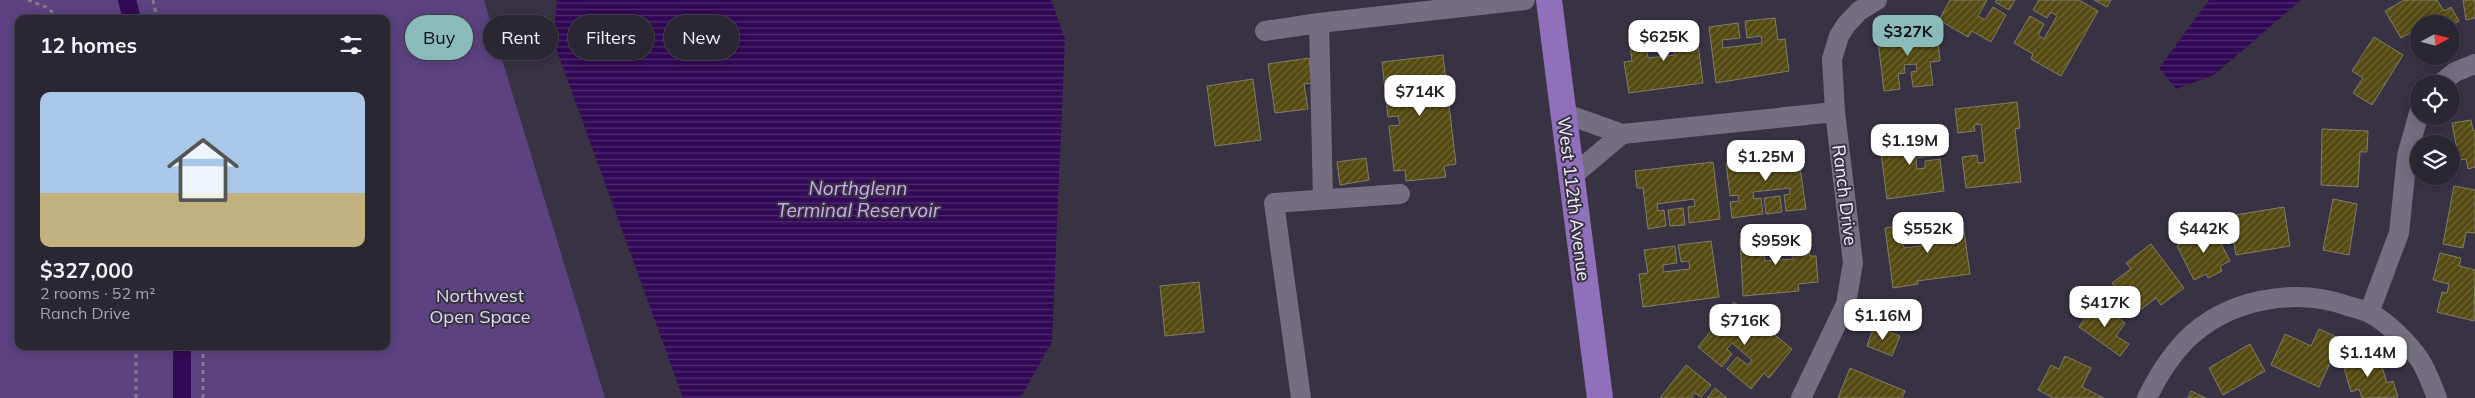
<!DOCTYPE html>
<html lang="en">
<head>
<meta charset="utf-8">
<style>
	body { margin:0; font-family:Mulish,sans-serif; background:#36323e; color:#f1f3f6; height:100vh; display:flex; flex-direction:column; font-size:19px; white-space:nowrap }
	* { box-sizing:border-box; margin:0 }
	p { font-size:16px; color:#a5a5ac }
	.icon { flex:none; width:28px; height:28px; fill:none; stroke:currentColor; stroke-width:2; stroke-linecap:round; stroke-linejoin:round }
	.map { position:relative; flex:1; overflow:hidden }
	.drawer { position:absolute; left:15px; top:15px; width:375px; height:335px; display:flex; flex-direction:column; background:#2a2632; border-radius:10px; box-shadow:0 2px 12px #0003,0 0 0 1px #46434d }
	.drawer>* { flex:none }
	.banner { position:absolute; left:405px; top:15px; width:475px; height:45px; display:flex; gap:10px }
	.needle { width:32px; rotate:83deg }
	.tools { position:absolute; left:2410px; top:15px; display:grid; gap:10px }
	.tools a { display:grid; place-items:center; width:50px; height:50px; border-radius:50%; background:#2a2632; box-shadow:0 2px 12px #0003,0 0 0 1px #46434d; font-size:25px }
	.price { position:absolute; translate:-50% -42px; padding:0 11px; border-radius:10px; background:#fff; color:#222; font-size:16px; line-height:32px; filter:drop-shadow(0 1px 2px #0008) }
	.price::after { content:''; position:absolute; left:50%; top:30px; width:15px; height:11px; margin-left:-8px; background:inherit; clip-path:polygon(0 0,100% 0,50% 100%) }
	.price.current { background:#8bbbb9; color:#111 }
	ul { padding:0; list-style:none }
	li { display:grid; align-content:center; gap:10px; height:265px; padding:0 25px }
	li span { display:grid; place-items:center; height:155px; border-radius:10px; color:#555 }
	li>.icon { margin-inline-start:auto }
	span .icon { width:90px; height:90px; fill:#fffc; stroke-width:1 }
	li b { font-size:21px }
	h2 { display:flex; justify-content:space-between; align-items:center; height:60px; padding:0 25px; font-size:21px }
	.pill { padding:0 18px; border-radius:22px; background:#2a2632; box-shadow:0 2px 12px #0003,0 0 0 1px #46434d; font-size:18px; line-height:45px }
	.pill.current { background:#8bbbb9; color:#111 }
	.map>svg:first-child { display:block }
	.park { fill:#5c4281; fill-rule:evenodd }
	.water { fill:url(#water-rules) }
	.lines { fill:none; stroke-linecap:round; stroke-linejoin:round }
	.canal { stroke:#320956; stroke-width:18 }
	.building { fill:url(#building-hatch); stroke:#807d69 }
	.path { stroke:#827d8c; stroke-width:3; stroke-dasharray:4 4; stroke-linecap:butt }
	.minor { stroke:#756e81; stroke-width:20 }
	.major { stroke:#9070bb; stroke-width:26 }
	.labels { text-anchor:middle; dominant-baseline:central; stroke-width:4; stroke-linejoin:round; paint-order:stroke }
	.street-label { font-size:18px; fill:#f6f2fd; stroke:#383243 }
	.park-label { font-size:18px; fill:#e3dbf2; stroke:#383243 }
	.water-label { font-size:19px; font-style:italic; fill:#c9b0f1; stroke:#383243 }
</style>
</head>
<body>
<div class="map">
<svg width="2475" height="398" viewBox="0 0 2475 398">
	<defs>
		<pattern id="water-rules" width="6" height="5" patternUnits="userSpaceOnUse" patternTransform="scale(1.25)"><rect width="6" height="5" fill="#320956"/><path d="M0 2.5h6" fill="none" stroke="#502d6f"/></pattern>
		<pattern id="building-hatch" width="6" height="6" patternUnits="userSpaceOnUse" patternTransform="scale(1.25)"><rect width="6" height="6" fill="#554b12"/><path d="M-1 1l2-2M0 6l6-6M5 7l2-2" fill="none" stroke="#6e6535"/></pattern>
	</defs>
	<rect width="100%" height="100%" fill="#383243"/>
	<!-- park -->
	<path class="park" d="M0,0H484L605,398H0ZM19,19H386V346H19Z"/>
	<!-- water -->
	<path class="water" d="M557,0H1051L1065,39L1052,342L1022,395L1018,398H683L553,40Z
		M2209,0H2301L2214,75L2176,89L2159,68Z"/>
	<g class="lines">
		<!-- canal -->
		<path class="canal" d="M127,0L132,19
			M182,346V398"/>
	</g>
	<!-- building -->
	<path class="building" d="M1950,0H1987L1978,16L1985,20L1993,7L2006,15L1991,42L1972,31L1968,37L1939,20Z
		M1997,0H2015L2009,10L1995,2Z
		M2039,0H2079L2098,11L2061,76L2031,59L2033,54L2014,43L2030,16L2044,24L2038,35L2044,39L2057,16L2051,12L2047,18L2033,10Z
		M2094,0H2111L2107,7Z
		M2404,0H2437L2444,11L2451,7L2459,21L2451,25L2419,24V28L2401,38L2385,11Z
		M2463,0H2475V18L2466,20Z
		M1775,18L1778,40L1785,39L1789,71L1716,83L1709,27L1738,23L1740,38L1722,40L1723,48L1762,43L1761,36L1747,38L1745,21Z
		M1696,28L1703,83L1629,93L1624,62L1632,61L1629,37L1658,33L1660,49L1647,50L1648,58L1675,55L1674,47L1667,48L1665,32Z
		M1898,31L1899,35L1937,31L1940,61L1930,62L1933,85L1913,87L1911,72L1917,71L1916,64L1904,65L1905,73L1898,74L1900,89L1884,91L1877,33Z
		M2374,37L2403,55L2372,105L2353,93L2363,78L2352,71Z
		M1443,55L1456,164L1444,166L1446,177L1406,181L1405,170L1394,171L1389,126L1400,125L1398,116L1388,117L1382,62Z
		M1309,58L1312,83L1304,84L1308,109L1275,113L1268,64Z
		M1253,79L1261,140L1215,146L1207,86Z
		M2017,102L2020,128L2015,129L2021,182L1966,188L1962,157L1977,155L1978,163L1985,162L1981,124L1974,125L1975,131L1958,133L1955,109Z
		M2471,120L2473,131L2475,130V167L2468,169L2466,159L2459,160L2452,123Z
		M2322,129L2368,131L2367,152H2360L2358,187L2321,185Z
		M1915,133L1916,140L1937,137L1939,155L1916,158L1917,169L1925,168V161L1940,159L1944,191L1887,199L1879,138Z
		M1797,146L1806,209L1786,211L1784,195L1790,194V188L1753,192L1754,199L1761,198L1763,214L1732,218L1730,202L1739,201L1738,195L1730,196L1726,163L1778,156L1777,148Z
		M1366,158L1369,180L1340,185L1337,162Z
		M1713,162L1720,219L1689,223L1688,207L1695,206L1694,199L1657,204L1658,211L1664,210L1666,226L1648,229L1643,188H1637L1635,171Z
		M2454,186L2475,190V233L2466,232L2463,248L2443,244Z
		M1780,196L1782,212L1766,214L1764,198Z
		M2333,199L2357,204L2349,255L2323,250Z
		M2284,207L2290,246L2236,255L2229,216Z
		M1683,208L1685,225L1670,226L1668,210Z
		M1962,217L1970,274L1917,281L1918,284L1893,288L1885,228L1908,224L1910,239L1903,240L1904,248L1941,243L1940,236L1933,237L1931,221Z
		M2211,224L2230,261L2220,266L2222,271L2208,278L2206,274L2194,280L2177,246L2199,235L2197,231Z
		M1808,235L1810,256H1816L1818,282L1798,284L1799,291L1743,296L1740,239L1771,237L1772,253H1764L1765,261L1793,259V251L1778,253L1777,237Z
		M1711,241L1719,297L1643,307L1639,274L1648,273L1644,250L1675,246L1677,263L1663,265V272L1690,269L1689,261L1681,262L1678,245Z
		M2151,244L2184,288L2161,305L2156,298L2135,314L2112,283L2131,269L2126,263Z
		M2440,253L2461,258L2459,266L2475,270L2474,321L2437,312L2442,292L2447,293L2449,284L2433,280Z
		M1199,282L1204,332L1165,336L1160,286Z
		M1734,302L1792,349L1769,378L1764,373L1751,389L1727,369L1737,357L1748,365L1752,360L1732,343L1727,349L1732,354L1722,367L1698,347Z
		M2096,302L2125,323L2116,336L2129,344L2120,356L2079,327Z
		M1874,326L1900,336L1892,356L1867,346Z
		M2319,329L2341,339L2319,387L2271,365L2285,334L2311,346Z
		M2250,344L2265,371L2223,395L2209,368Z
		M2370,353L2374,366L2381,364L2387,383L2393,381L2398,397L2362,398L2359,389L2351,392L2342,361Z
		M2065,356L2091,368L2082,387L2104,398H2053L2038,390L2051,365L2059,369Z
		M1686,365L1711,385L1701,397L1695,393L1691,398H1660Z
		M1850,368L1905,391L1902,398H1838Z
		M1715,388L1727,398H1707Z
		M2191,391L2206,398H2188Z"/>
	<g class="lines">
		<!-- path -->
		<path class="path" d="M28,0L46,7L61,19
			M153,0L157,19
			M136,346V398
			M203,398V346"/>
		<!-- minor -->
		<path class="minor" d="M1319,23L1525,0
			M1265,31L1319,23L1323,199
			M2440,84L2455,72L2475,64
			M1563,113L1622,134L1835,112
			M1571,177L1622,134
			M2369,313L2399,233L2407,156L2419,113
			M1301,398L1274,203L1400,194
			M1801,398L1846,304L1853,263L1835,112L1832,59L1839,36L1846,25L1859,11L1877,0
			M2147,398C2157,377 2169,358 2185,341C2227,299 2293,287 2348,306C2355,308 2363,310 2370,313C2389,324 2407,342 2420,360C2427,371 2432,385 2437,398"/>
		<!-- major -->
		<path class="major" d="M1549,0L1600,398"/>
	</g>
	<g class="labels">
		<!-- street labels -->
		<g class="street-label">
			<text transform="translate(1845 195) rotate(83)">Ranch Drive</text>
			<text transform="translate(1574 199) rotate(83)">West 112th Avenue</text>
		</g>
		<!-- park labels -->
		<g class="park-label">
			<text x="480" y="295">Northwest<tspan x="480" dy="21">Open Space</tspan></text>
		</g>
		<!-- water labels -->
		<g class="water-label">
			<text x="858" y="188">Northglenn<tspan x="858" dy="22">Terminal Reservoir</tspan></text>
		</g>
	</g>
</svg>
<div class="tools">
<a><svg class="needle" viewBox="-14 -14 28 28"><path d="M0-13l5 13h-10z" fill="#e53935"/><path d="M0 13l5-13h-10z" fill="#a5a5ac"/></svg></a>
<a><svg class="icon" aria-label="locate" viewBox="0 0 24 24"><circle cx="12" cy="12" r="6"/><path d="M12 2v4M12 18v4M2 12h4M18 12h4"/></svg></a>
<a><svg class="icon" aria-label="layers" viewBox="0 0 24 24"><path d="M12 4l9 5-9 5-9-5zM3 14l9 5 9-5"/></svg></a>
</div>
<b class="price current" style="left:1908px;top:57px">$327K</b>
<b class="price" style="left:1664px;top:62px">$625K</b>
<b class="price" style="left:1420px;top:117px">$714K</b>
<b class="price" style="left:1910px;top:166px">$1.19M</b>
<b class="price" style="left:1766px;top:182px">$1.25M</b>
<b class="price" style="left:1928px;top:254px">$552K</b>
<b class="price" style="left:2204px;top:254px">$442K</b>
<b class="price" style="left:1776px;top:266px">$959K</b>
<b class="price" style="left:2105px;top:328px">$417K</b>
<b class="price" style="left:1883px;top:341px">$1.16M</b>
<b class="price" style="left:1745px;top:346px">$716K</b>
<b class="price" style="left:2368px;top:378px">$1.14M</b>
<div class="banner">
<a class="pill current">Buy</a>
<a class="pill">Rent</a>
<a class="pill">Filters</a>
<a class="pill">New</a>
</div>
<section class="drawer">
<h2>12 homes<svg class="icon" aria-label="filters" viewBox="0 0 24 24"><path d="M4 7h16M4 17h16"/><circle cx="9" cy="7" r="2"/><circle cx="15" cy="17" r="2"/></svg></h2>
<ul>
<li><span style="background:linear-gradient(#a9c7e8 65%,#c2b280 0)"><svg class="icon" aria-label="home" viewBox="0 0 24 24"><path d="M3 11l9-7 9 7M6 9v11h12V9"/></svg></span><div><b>$327,000</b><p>2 rooms · 52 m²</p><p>Ranch Drive</p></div></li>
</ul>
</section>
</div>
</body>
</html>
